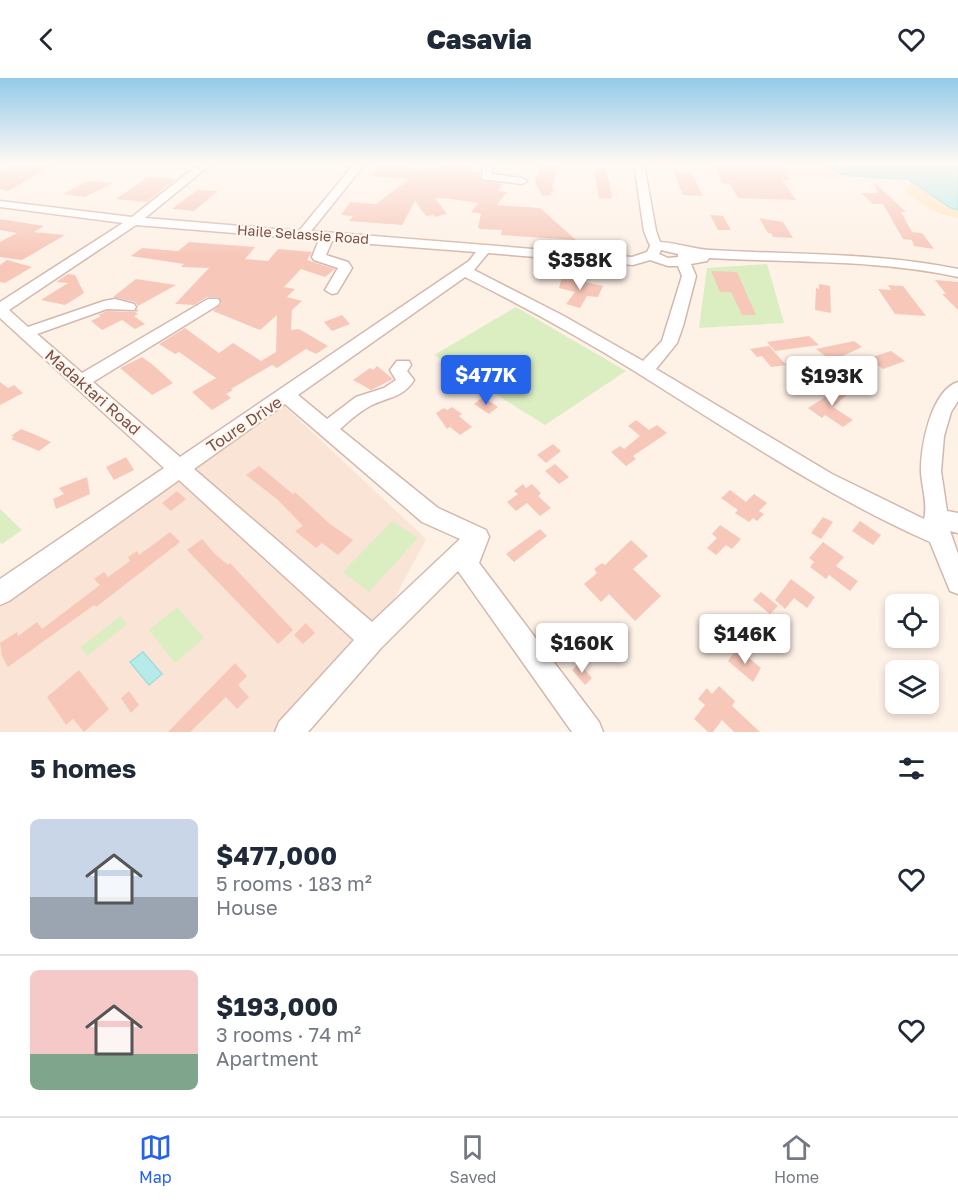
<!DOCTYPE html>
<html lang="en">
<head>
<meta charset="utf-8">
<style>
	body { margin:0; font-family:"Golos Text",sans-serif; background:#f2f2f3; color:#1f2937; height:100vh; display:flex; flex-direction:column; font-size:22px; white-space:nowrap }
	* { box-sizing:border-box; margin:0 }
	p { font-size:20px; color:#747a83 }
	.icon { flex:none; width:33px; height:33px; fill:none; stroke:currentColor; stroke-width:2; stroke-linecap:round; stroke-linejoin:round }
	.map { position:relative; height:654px; overflow:hidden }
	.drawer { display:flex; flex-direction:column; background:#fff; flex:1 }
	.drawer>* { flex:none }
	.fabs { position:absolute; left:885px; top:516px; display:grid; gap:12px }
	.fabs a { display:grid; place-items:center; width:54px; height:54px; border-radius:9px; background:#fff; box-shadow:0 3px 9px #0003; font-size:30px }
	.price { position:absolute; translate:-50% -51px; padding:0 14px; border-radius:6px; background:#fff; color:#222; font-size:20px; line-height:39px; filter:drop-shadow(0 2px 3px #0008) }
	.price::after { content:''; position:absolute; left:50%; top:36px; width:18px; height:14px; margin-left:-9px; background:inherit; clip-path:polygon(0 0,100% 0,50% 100%) }
	.price.active { background:#2563eb; color:#fff }
	ul { padding:0; list-style:none }
	li { display:flex; align-items:center; gap:18px; height:150px; padding:0 30px }
	li+li { border-top:2px solid #e0e1e3 }
	li span { display:grid; place-items:center; flex:none; width:168px; height:120px; border-radius:9px; color:#555 }
	li>.icon { margin-inline-start:auto }
	span .icon { width:72px; height:72px; fill:#fffc; stroke-width:1 }
	li b { font-size:26px }
	h2 { display:flex; justify-content:space-between; align-items:center; height:72px; padding:0 30px; font-size:26px }
	header { display:flex; justify-content:space-between; align-items:center; height:78px; padding:0 30px; background:#fff; font-size:27px; font-weight:800 }
	.tab-bar { display:flex; justify-content:space-around; align-items:center; height:84px; border-top:2px solid #e0e1e3; background:#fff; font-size:16px; color:#747a83 }
	.tab-bar a { display:grid; justify-items:center; gap:3px }
	.tab-bar .active { color:#2563eb }
	.map>svg:first-child { display:block }
	.residential { fill:#f9e4d6 }
	.commercial { fill:#ffded9 }
	.green { fill:#dbeec2 }
	.sand { fill:#ffe6bf }
	.water { fill:#b7ebea; stroke:#9ddedd; stroke-width:1.5 }
	.building { fill:#f7c8ba }
	.lines { fill:none; stroke-linecap:round; stroke-linejoin:round }
	.minor-casing { stroke:#d4b8ad; stroke-width:3 }
	.minor { fill:#fff; fill-rule:evenodd }
	.labels { text-anchor:middle; dominant-baseline:central; stroke-width:4.5; stroke-linejoin:round; paint-order:stroke }
	.far-street-label { font-size:14px; fill:#7b5147; stroke:#fff6ee }
	.street-label { font-size:16px; fill:#7b5147; stroke:#fff6ee }
</style>
</head>
<body>
<header><svg class="icon" aria-label="back" viewBox="0 0 24 24"><path d="M15 5l-7 7 7 7"/></svg>Casavia<svg class="icon" aria-label="heart" viewBox="0 0 24 24"><path d="M12 20l-8-8c-3-5 5-10 8-4 3-6 11-1 8 4z"/></svg></header>
<div class="map">
<svg width="958" height="654" viewBox="0 0 958 654">
	<rect width="100%" height="100%" fill="#fef1e6"/>
	<!-- residential -->
	<path class="residential" d="M284,328L426,461L392,525L307,654H0V526L183,396Z"/>
	<!-- commercial -->
	<path class="commercial" d="M642,86H822L839,95V100L644,92Z"/>
	<!-- green -->
	<path class="green" d="M767,186L784,245L699,250L707,190Z
		M516,229L626,293L545,347L434,277Z
		M0,431L22,452L2,466L0,464Z
		M392,443L418,460L369,514L343,494Z
		M177,529L204,560L175,585L149,552Z
		M120,538L127,546L87,578L81,569Z"/>
	<!-- sand -->
	<path class="sand" d="M911,103L951,130L958,132V140C938,138 919,125 904,112L909,109Z"/>
	<!-- water -->
	<path class="water" d="M822,86H958V132L951,130L908,101L852,98L839,95Z
		M143,574L162,596L149,607L130,584Z"/>
	<!-- building -->
	<path class="building" d="M17,86H55L8,113L0,111V93L3,92L1,91Z
		M381,86L415,91L442,90L443,86H472L471,93L480,94V102L503,106L498,113L507,114L497,127L540,130L576,162L501,157L502,152L480,151L478,149L481,136L471,134L478,125L450,121L435,120L447,136L434,139L433,137L426,138L415,123L402,147L349,143L353,138L341,137L350,124L376,126L409,101L372,98Z
		M543,86L559,87L552,109L554,113L550,114L552,117L542,118L535,104Z
		M713,86H780L790,102H782L796,122L738,120L730,106L722,105Z
		M594,90H606L612,119L610,121L599,120Z
		M674,94L692,95L703,118L683,117Z
		M148,99L176,101L147,124L116,121Z
		M88,103L113,105L85,119L63,116Z
		M873,103L906,134H901L912,154L922,155L934,171L914,168L912,162L903,161L883,126H873L861,115H878Z
		M197,112L218,113L194,133L172,131Z
		M710,137L723,138L731,152H718Z
		M759,140L783,144L793,160L773,159L771,155H768Z
		M0,141L44,148L34,154L65,157L22,182L0,179V164L17,155L0,152Z
		M189,164L255,169L245,181L268,183L278,171L312,174L307,182L335,191L325,199L301,191L284,209L295,211L287,219L302,223L292,232L291,252L299,251L328,268L316,276L306,271L277,290L272,287L231,311L233,312L226,316L231,320L212,332L192,314L216,300L179,274L175,276L159,266L185,250L219,275L233,265L261,283L276,274L277,237L260,252L213,233L222,225L218,219H207L194,227L175,226L209,190L181,189L184,186L131,178L142,170L178,173Z
		M7,182L32,189L5,205L0,204V187Z
		M711,193L737,194L756,237H742L731,214H720Z
		M68,196L75,197L84,215L65,227L41,222L68,205L56,204Z
		M562,199L589,205L603,208L598,219L587,218L580,230L566,226L575,214L559,210Z
		M136,201L176,207L138,228L135,224L113,219Z
		M935,202L958,204V232L942,216H946Z
		M819,206L830,208L831,235L815,232L816,210L819,211Z
		M888,207L903,208L926,238L895,236L878,211L891,212Z
		M137,231L139,233L135,234L138,236L134,238L145,246L135,251L122,242L102,252L91,243L101,238L98,237L107,233L134,234Z
		M342,237L350,246L332,253L324,244Z
		M809,258L819,267L775,273L767,264Z
		M854,263L862,269L832,283L816,271Z
		M769,268L786,287L771,289L762,278L757,279L750,271Z
		M891,273L905,283L883,291L869,280Z
		M142,279L153,287L173,305L152,317L120,290Z
		M377,288L393,301L371,312L353,302L370,290L373,292Z
		M0,304L8,310L14,307L23,315L0,327Z
		M841,309L850,314L833,329L853,342L843,349L825,337L822,340L808,330Z
		M483,319L498,329L489,336L474,326Z
		M452,329L462,336L459,338L472,349L460,357L450,349L447,351L436,335L444,330L447,332Z
		M636,342L649,352L657,347L667,355L633,378L636,381L626,388L611,374L620,368L624,371L640,358L628,348Z
		M21,351L36,357L51,364L39,373L11,361L14,359L11,358Z
		M553,366L561,373L546,385L537,377Z
		M126,379L134,392L114,402L106,389Z
		M555,386L569,399L559,406L545,393Z
		M259,388L293,416L295,414L330,446L353,462L338,477L322,465L316,470L295,453L303,448L278,422L246,397Z
		M87,399L90,416L56,431L53,421L64,416L59,410Z
		M523,406L526,410L532,406L541,415L538,418L551,430L540,438L527,425L516,433L507,424L518,416L514,413Z
		M730,412L746,424L754,416L767,425L759,433L764,436L757,443L753,440L749,444L735,435L738,432L721,420Z
		M177,413L186,421L171,433L162,425Z
		M823,439L833,444L821,461L811,455Z
		M860,443L881,457L873,467L852,453Z
		M720,447L741,461L732,471L726,467L716,477L707,470L717,460L712,456Z
		M540,451L547,458L514,484L506,476Z
		M170,454L180,464L96,529L94,527L8,589L2,578L0,565L17,554L18,558L37,544L42,551L100,507L94,501L104,494L108,499L130,483L128,479L137,473L139,477Z
		M202,461L215,476L228,487L230,485L293,552L278,566L187,472Z
		M631,462L648,478L633,491L661,518L635,543L609,516L601,524L584,506L597,495L594,491L602,485L605,487Z
		M823,464L844,479L836,488L858,503L850,513L829,497L826,501L810,489L814,484L809,480Z
		M791,501L815,519L807,530L794,520L785,531L775,522Z
		M761,514L778,528L770,536L753,522Z
		M306,545L315,555L303,566L294,557Z
		M737,570L761,590L753,604L728,583Z
		M235,585L247,598L238,607L249,619L237,631L226,619L190,654H168Z
		M579,585L592,600L585,607L572,592Z
		M79,592L109,631L84,654L73,641L66,647L47,619Z
		M719,608L735,623L732,628L760,654H734L722,642L713,654H708L694,641L705,627L698,621L707,610L712,616Z
		M129,613L139,627L131,635L121,620Z"/>
	<g class="lines">
		<!-- minor casing -->
		<g class="minor-casing">
			<path id="minor" d="M199,86H211L145,140L299,153L354,86H365L311,153L632,179L647,174L650,168L644,153L634,86H644L656,153L660,164C677,165 693,171 710,172C794,177 875,174 958,191V199C875,181 793,185 709,180L707,183L691,186L696,198L683,248L677,265L656,291L832,396L924,441C928,427 922,409 921,395C920,370 931,312 958,304V323L951,334L944,358L941,393L947,433L958,435V455L950,453L958,476V516L950,513L930,464C826,418 732,354 636,294C580,259 523,228 465,199L298,317L327,341L356,319L384,310L396,302L390,292L397,283H409L411,287L407,293L414,302C403,320 387,319 370,328C359,334 349,343 340,351L438,430L486,452L489,459L479,485L599,644L603,654H572L458,493L381,570L308,654H275L279,644L354,562L179,402L9,523L0,527V501L164,390L0,240V224L123,145L0,129V123L132,139ZM136,147L319,162L312,179L314,182L338,190L325,212L332,216L337,215L352,190L348,184L326,177L332,163L476,174L469,183L180,379L93,304L218,227L220,224L218,221H208L82,295L37,256L107,231L134,232L136,229L134,226L115,221L104,223L28,249L9,232ZM661,172L678,176V179L668,180L659,176ZM488,175L633,187L650,182L668,188H678L682,198L662,263L643,283L562,237L474,192ZM285,326L422,444L460,461L372,544L194,391Z
				M483,86H493L492,96L522,100L527,103L522,106L482,101Z"/>
		</g>
		<!-- minor -->
		<use href="#minor" class="minor"/>
	</g>
	<!-- sky -->
	<linearGradient id="sky" x2="0" y2="1"><stop stop-color="#94cae9"/><stop offset="0.48" stop-color="#fff9f4"/><stop offset="1" stop-color="#fff9f4" stop-opacity="0"/></linearGradient>
	<rect width="958" height="178" fill="url(#sky)"/>
	<g class="labels">
		<!-- far-street labels -->
		<g class="far-street-label">
			<text transform="translate(303 156) rotate(4)">Haile Selassie Road</text>
		</g>
		<!-- street labels -->
		<g class="street-label">
			<text transform="translate(93 314) rotate(41)">Madaktari Road</text>
			<text transform="translate(244 346) rotate(-34)">Toure Drive</text>
		</g>
	</g>
</svg>
<div class="fabs">
<a><svg class="icon" aria-label="locate" viewBox="0 0 24 24"><circle cx="12" cy="12" r="6"/><path d="M12 2v4M12 18v4M2 12h4M18 12h4"/></svg></a>
<a><svg class="icon" aria-label="layers" viewBox="0 0 24 24"><path d="M12 4l9 5-9 5-9-5zM3 14l9 5 9-5"/></svg></a>
</div>
<b class="price" style="left:580px;top:213px">$358K</b>
<b class="price active" style="left:486px;top:328px">$477K</b>
<b class="price" style="left:832px;top:329px">$193K</b>
<b class="price" style="left:745px;top:587px">$146K</b>
<b class="price" style="left:582px;top:596px">$160K</b>
</div>
<section class="drawer">
<h2>5 homes<svg class="icon" aria-label="filters" viewBox="0 0 24 24"><path d="M4 7h16M4 17h16"/><circle cx="9" cy="7" r="2"/><circle cx="15" cy="17" r="2"/></svg></h2>
<ul>
<li><span style="background:linear-gradient(#c9d6e8 65%,#9aa5b1 0)"><svg class="icon" aria-label="home" viewBox="0 0 24 24"><path d="M3 11l9-7 9 7M6 9v11h12V9"/></svg></span><div><b>$477,000</b><p>5 rooms · 183 m²</p><p>House</p></div><svg class="icon" aria-label="heart" viewBox="0 0 24 24"><path d="M12 20l-8-8c-3-5 5-10 8-4 3-6 11-1 8 4z"/></svg></li>
<li><span style="background:linear-gradient(#f6c9c9 70%,#7fa58c 0)"><svg class="icon" aria-label="home" viewBox="0 0 24 24"><path d="M3 11l9-7 9 7M6 9v11h12V9"/></svg></span><div><b>$193,000</b><p>3 rooms · 74 m²</p><p>Apartment</p></div><svg class="icon" aria-label="heart" viewBox="0 0 24 24"><path d="M12 20l-8-8c-3-5 5-10 8-4 3-6 11-1 8 4z"/></svg></li>
</ul>
</section>
<nav class="tab-bar">
<a class="active"><svg class="icon" aria-label="map" viewBox="0 0 24 24"><path d="M3 6l6-2 6 2 6-2v14l-6 2-6-2-6 2zM9 4v14M15 6v14"/></svg>Map</a>
<a><svg class="icon" aria-label="saved" viewBox="0 0 24 24"><path d="M7 4h10v16l-5-4-5 4z"/></svg>Saved</a>
<a><svg class="icon" aria-label="home" viewBox="0 0 24 24"><path d="M3 11l9-7 9 7M6 9v11h12V9"/></svg>Home</a>
</nav>
</body>
</html>
